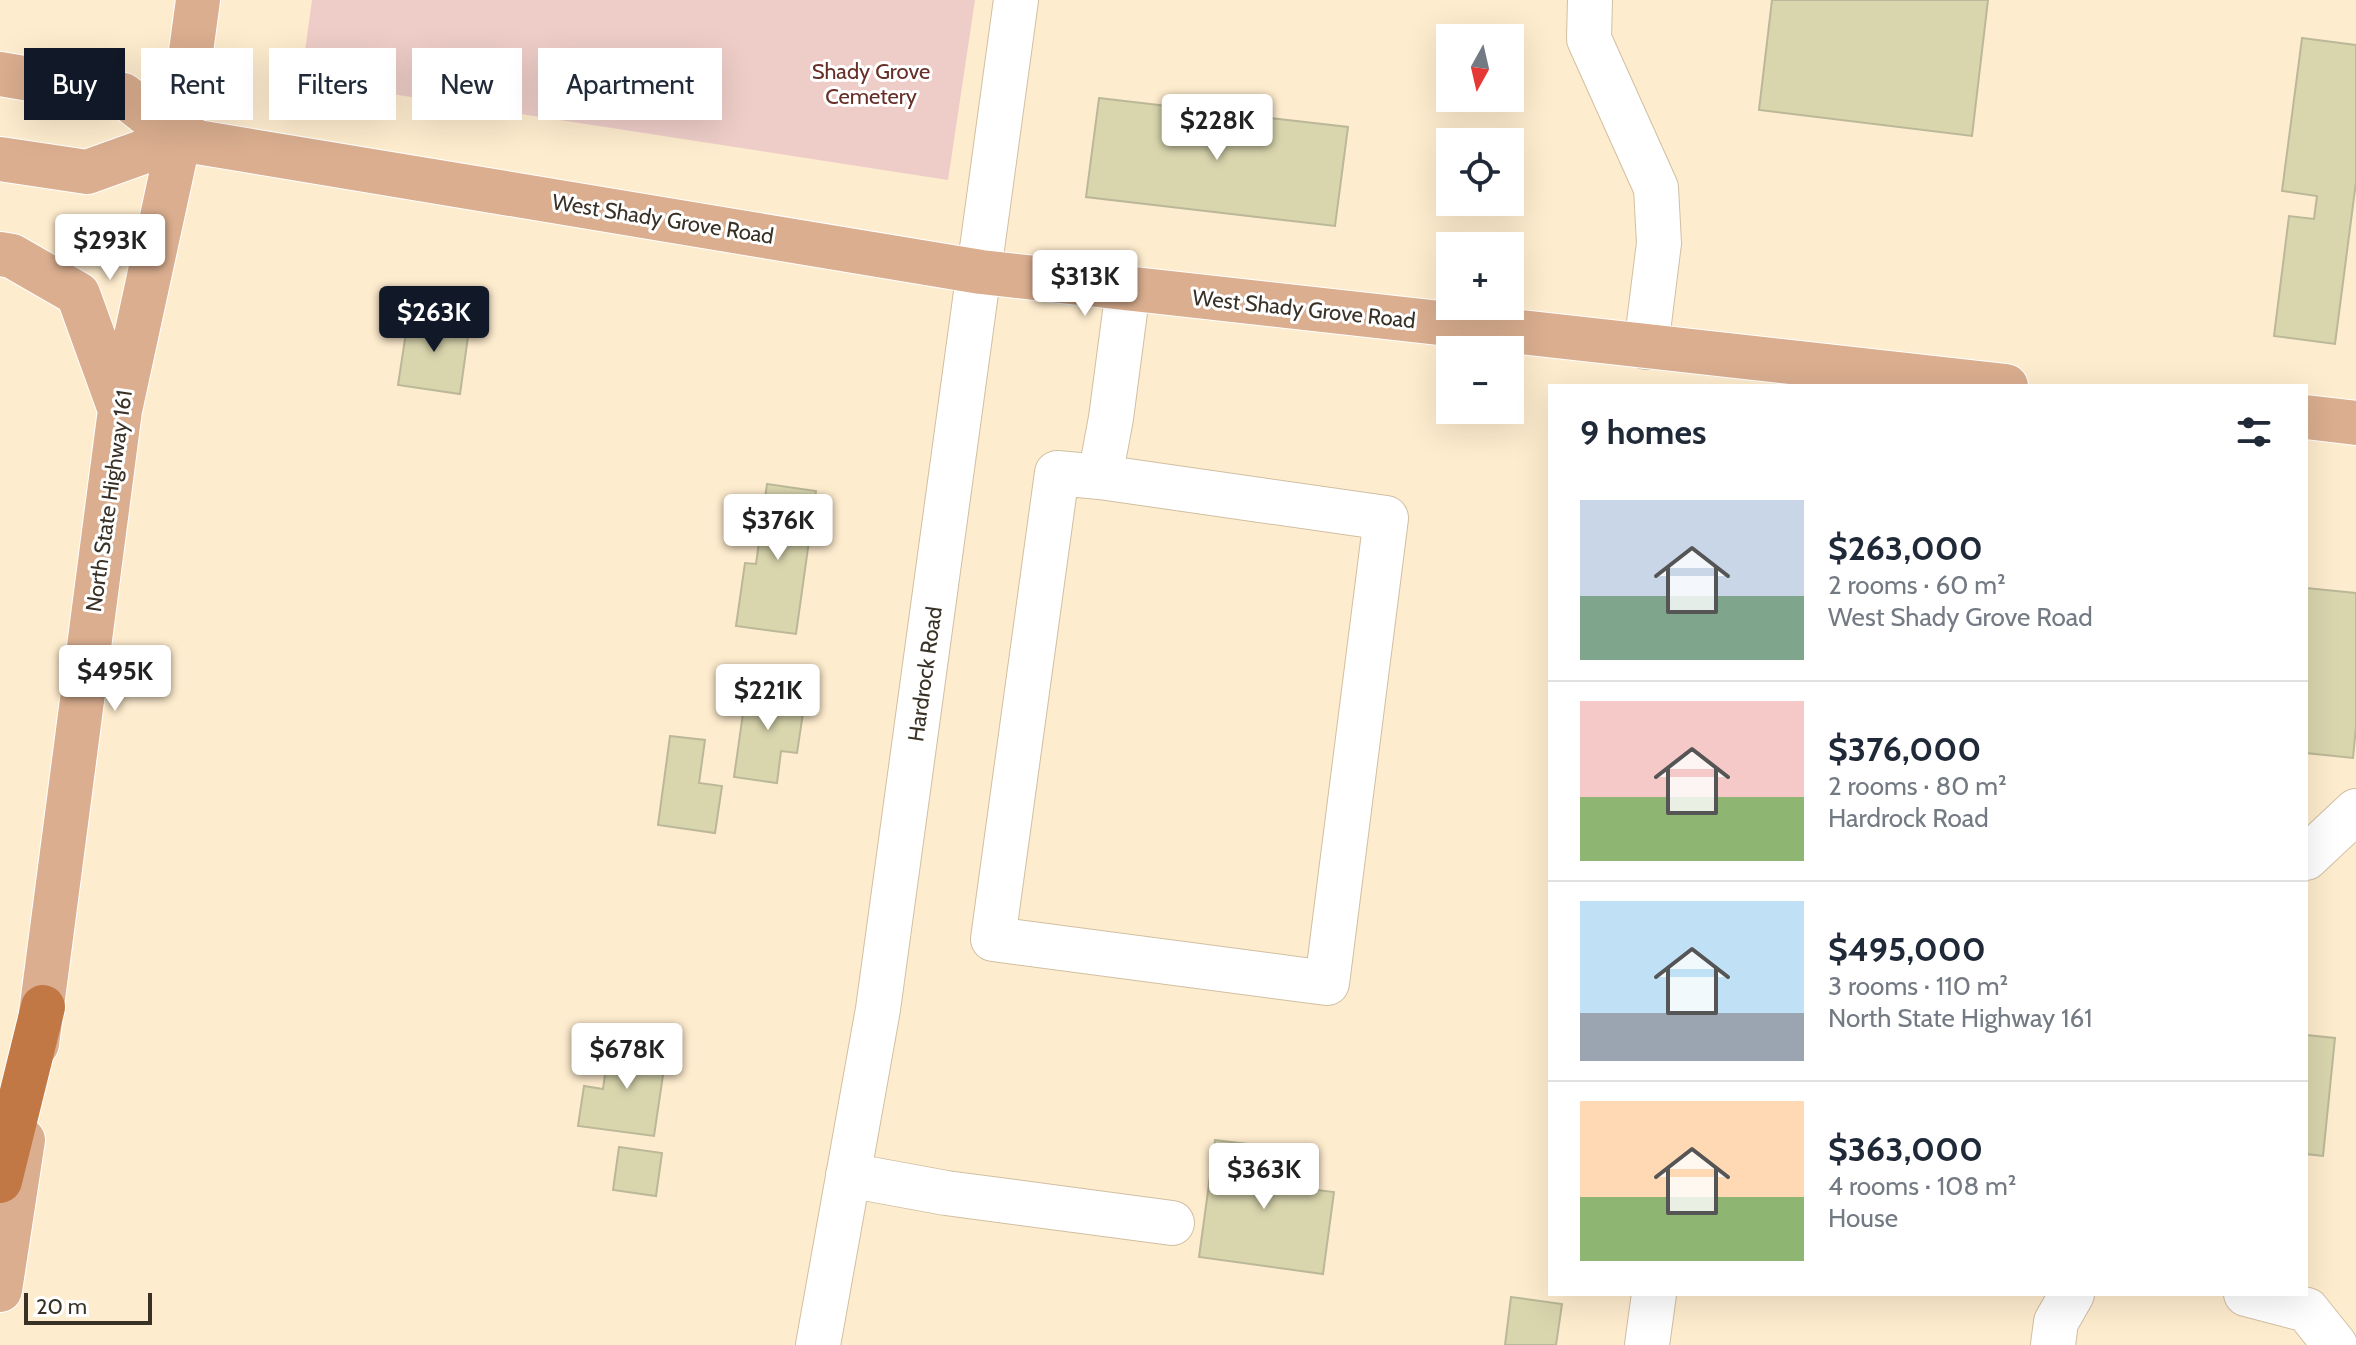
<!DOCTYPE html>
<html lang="en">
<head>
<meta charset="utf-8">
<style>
	body { margin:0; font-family:Cabin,sans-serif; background:#f6f6f7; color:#1f2937; height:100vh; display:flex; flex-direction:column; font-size:30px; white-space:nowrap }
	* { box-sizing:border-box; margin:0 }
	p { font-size:26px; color:#747a83 }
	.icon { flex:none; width:44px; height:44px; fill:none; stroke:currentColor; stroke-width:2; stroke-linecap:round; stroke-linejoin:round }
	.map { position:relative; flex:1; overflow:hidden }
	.panel { position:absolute; left:1548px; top:384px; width:760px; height:912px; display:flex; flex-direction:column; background:#fff; border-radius:0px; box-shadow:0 8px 32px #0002 }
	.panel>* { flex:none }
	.banner { position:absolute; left:24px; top:48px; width:760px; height:72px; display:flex; gap:16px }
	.needle { width:52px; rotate:188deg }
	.tools { position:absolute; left:1436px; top:24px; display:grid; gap:16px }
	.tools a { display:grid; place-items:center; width:88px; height:88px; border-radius:0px; background:#fff; box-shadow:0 8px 32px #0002; font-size:40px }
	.scale { position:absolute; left:24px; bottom:20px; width:128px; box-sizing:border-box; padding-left:8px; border:4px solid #393126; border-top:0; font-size:22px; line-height:28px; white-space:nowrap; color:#393126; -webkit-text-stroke:6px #fff; paint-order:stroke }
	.price { position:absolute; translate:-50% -68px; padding:0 18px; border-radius:8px; background:#fff; color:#222; font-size:26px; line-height:52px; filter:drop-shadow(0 2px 4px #0008) }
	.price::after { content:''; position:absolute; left:50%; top:48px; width:24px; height:18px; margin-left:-12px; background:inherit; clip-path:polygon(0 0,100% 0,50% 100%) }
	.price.selected { background:#111827; color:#fff }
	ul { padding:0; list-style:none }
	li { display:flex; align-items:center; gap:24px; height:200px; padding:0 32px }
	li+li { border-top:2px solid #e0e1e3 }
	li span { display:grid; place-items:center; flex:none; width:224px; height:160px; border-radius:0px; color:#555 }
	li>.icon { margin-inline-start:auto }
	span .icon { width:96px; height:96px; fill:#fffc; stroke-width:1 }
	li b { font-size:34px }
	h2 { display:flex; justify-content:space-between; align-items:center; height:96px; padding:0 32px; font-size:34px }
	.tag { padding:0 28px; border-radius:0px; background:#fff; box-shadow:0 8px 32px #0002; font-size:28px; line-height:72px }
	.tag.selected { background:#111827; color:#fff }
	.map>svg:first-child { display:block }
	.green { fill:#eecdc8 }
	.building { fill:#d9d6ae; stroke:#bab898; stroke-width:2 }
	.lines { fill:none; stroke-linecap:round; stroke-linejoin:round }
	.minor-casing { stroke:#d1bfa2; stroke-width:46 }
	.major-casing { stroke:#fff; stroke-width:46 }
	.highway-casing { stroke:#fff; stroke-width:46 }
	.minor { stroke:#fff; stroke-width:44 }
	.major { stroke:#daae8f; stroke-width:44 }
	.highway { stroke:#c27845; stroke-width:44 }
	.labels { text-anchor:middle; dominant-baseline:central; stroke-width:6; stroke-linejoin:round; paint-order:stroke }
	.park-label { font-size:22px; fill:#672f27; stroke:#fff }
	.street-label { font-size:22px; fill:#393126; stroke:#fff }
</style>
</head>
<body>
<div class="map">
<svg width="2356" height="1345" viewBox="0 0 2356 1345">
	<rect width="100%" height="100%" fill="#feecce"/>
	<!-- green -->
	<path class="green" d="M312,0H975L948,180L301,80Z"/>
	<!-- building -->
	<path class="building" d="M1772,0H1988L1972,136L1759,110Z
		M2302,38L2356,45V182L2335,344L2274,336L2289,216L2314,219L2317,196L2282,191Z
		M1099,98L1348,127L1335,226L1086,197Z
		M409,313L470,322L460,394L398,385Z
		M767,484L816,491L796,634L736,626L745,563L756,564Z
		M2306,588L2356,593V727L2353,758L2306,753Z
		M747,685L806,693L797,753L781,751L777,783L734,777Z
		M670,736L705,740L699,783L722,786L715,833L658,825Z
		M2306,1035L2335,1038L2323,1156L2306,1154Z
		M610,1040L667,1048L654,1136L578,1126L584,1086L603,1089Z
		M1215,1140L1297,1150L1292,1187L1334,1192L1323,1274L1199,1257Z
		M619,1147L662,1153L656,1196L613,1190Z
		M1511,1297L1562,1304L1556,1345H1505Z"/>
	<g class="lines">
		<!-- minor casing -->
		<g class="minor-casing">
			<path id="minor" d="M1590,0L1589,39L1656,188L1659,243L1646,347
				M1100,477L1386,518L1327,983L993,939L1057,473L1100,477L1111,418L1128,289
				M2306,858L2356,811
				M848,1175L946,1193L1172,1223
				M2246,1294L2307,1310L2335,1345
				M818,1345L878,1009L1016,0
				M1647,1345L1654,1294
				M2053,1345L2056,1322L2072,1294"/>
		</g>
		<!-- major casing -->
		<g class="major-casing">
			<path id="major" d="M0,74L123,95L179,139L981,272L2006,386
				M0,159L87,172L179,139
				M0,254L12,256L78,294L120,410
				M2306,417L2356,423
				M37,1044L120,410L179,139L198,0
				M0,1290L23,1140"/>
		</g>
		<!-- highway casing -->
		<g class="highway-casing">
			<path id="highway" d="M0,1181L43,1007"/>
		</g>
		<!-- minor -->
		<use href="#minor" class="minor"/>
		<!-- major -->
		<use href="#major" class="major"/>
		<!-- highway -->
		<use href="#highway" class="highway"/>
	</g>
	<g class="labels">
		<!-- park labels -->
		<g class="park-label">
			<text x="871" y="71">Shady Grove<tspan x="871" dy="25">Cemetery</tspan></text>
		</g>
		<!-- street labels -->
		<g class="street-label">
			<text transform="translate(663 219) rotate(9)">West Shady Grove Road</text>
			<text transform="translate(1304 309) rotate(6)">West Shady Grove Road</text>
			<text transform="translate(109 501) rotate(-82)">North State Highway 161</text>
			<text transform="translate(925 674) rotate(-82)">Hardrock Road</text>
		</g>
	</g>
</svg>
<div class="tools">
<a><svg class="needle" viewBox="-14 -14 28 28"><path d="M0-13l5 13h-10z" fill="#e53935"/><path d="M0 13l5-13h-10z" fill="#747a83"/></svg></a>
<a><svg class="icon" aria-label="locate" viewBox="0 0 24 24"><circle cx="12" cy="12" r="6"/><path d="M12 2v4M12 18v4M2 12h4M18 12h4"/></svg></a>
<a>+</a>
<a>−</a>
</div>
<div class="scale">20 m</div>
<b class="price" style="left:1217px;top:162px">$228K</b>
<b class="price" style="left:110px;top:282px">$293K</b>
<b class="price" style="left:1085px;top:318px">$313K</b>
<b class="price selected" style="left:434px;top:354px">$263K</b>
<b class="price" style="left:778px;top:562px">$376K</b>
<b class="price" style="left:115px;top:713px">$495K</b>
<b class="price" style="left:768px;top:732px">$221K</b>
<b class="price" style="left:627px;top:1091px">$678K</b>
<b class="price" style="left:1264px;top:1211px">$363K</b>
<div class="banner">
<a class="tag selected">Buy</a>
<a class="tag">Rent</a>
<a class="tag">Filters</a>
<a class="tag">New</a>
<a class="tag">Apartment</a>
</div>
<section class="panel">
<h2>9 homes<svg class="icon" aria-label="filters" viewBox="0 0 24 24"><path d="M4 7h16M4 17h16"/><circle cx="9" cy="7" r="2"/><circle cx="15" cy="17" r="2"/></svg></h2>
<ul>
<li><span style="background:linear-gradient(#c9d6e8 60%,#7fa58c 0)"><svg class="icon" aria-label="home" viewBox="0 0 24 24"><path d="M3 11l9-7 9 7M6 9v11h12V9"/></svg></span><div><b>$263,000</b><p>2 rooms · 60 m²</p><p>West Shady Grove Road</p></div></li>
<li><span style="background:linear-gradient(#f6c9c9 60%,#8fb573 0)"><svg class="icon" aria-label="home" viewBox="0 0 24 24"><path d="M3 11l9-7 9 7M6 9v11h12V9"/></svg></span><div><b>$376,000</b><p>2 rooms · 80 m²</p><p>Hardrock Road</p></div></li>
<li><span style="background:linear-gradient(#bfe0f5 70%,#9aa5b1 0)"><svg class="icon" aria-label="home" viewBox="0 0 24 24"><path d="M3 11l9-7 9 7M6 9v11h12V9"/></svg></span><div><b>$495,000</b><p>3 rooms · 110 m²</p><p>North State Highway 161</p></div></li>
<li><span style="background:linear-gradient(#ffd9b3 60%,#8fb573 0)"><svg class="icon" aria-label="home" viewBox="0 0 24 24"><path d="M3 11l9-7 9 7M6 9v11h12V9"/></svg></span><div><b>$363,000</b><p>4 rooms · 108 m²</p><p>House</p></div></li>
</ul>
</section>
</div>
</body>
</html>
